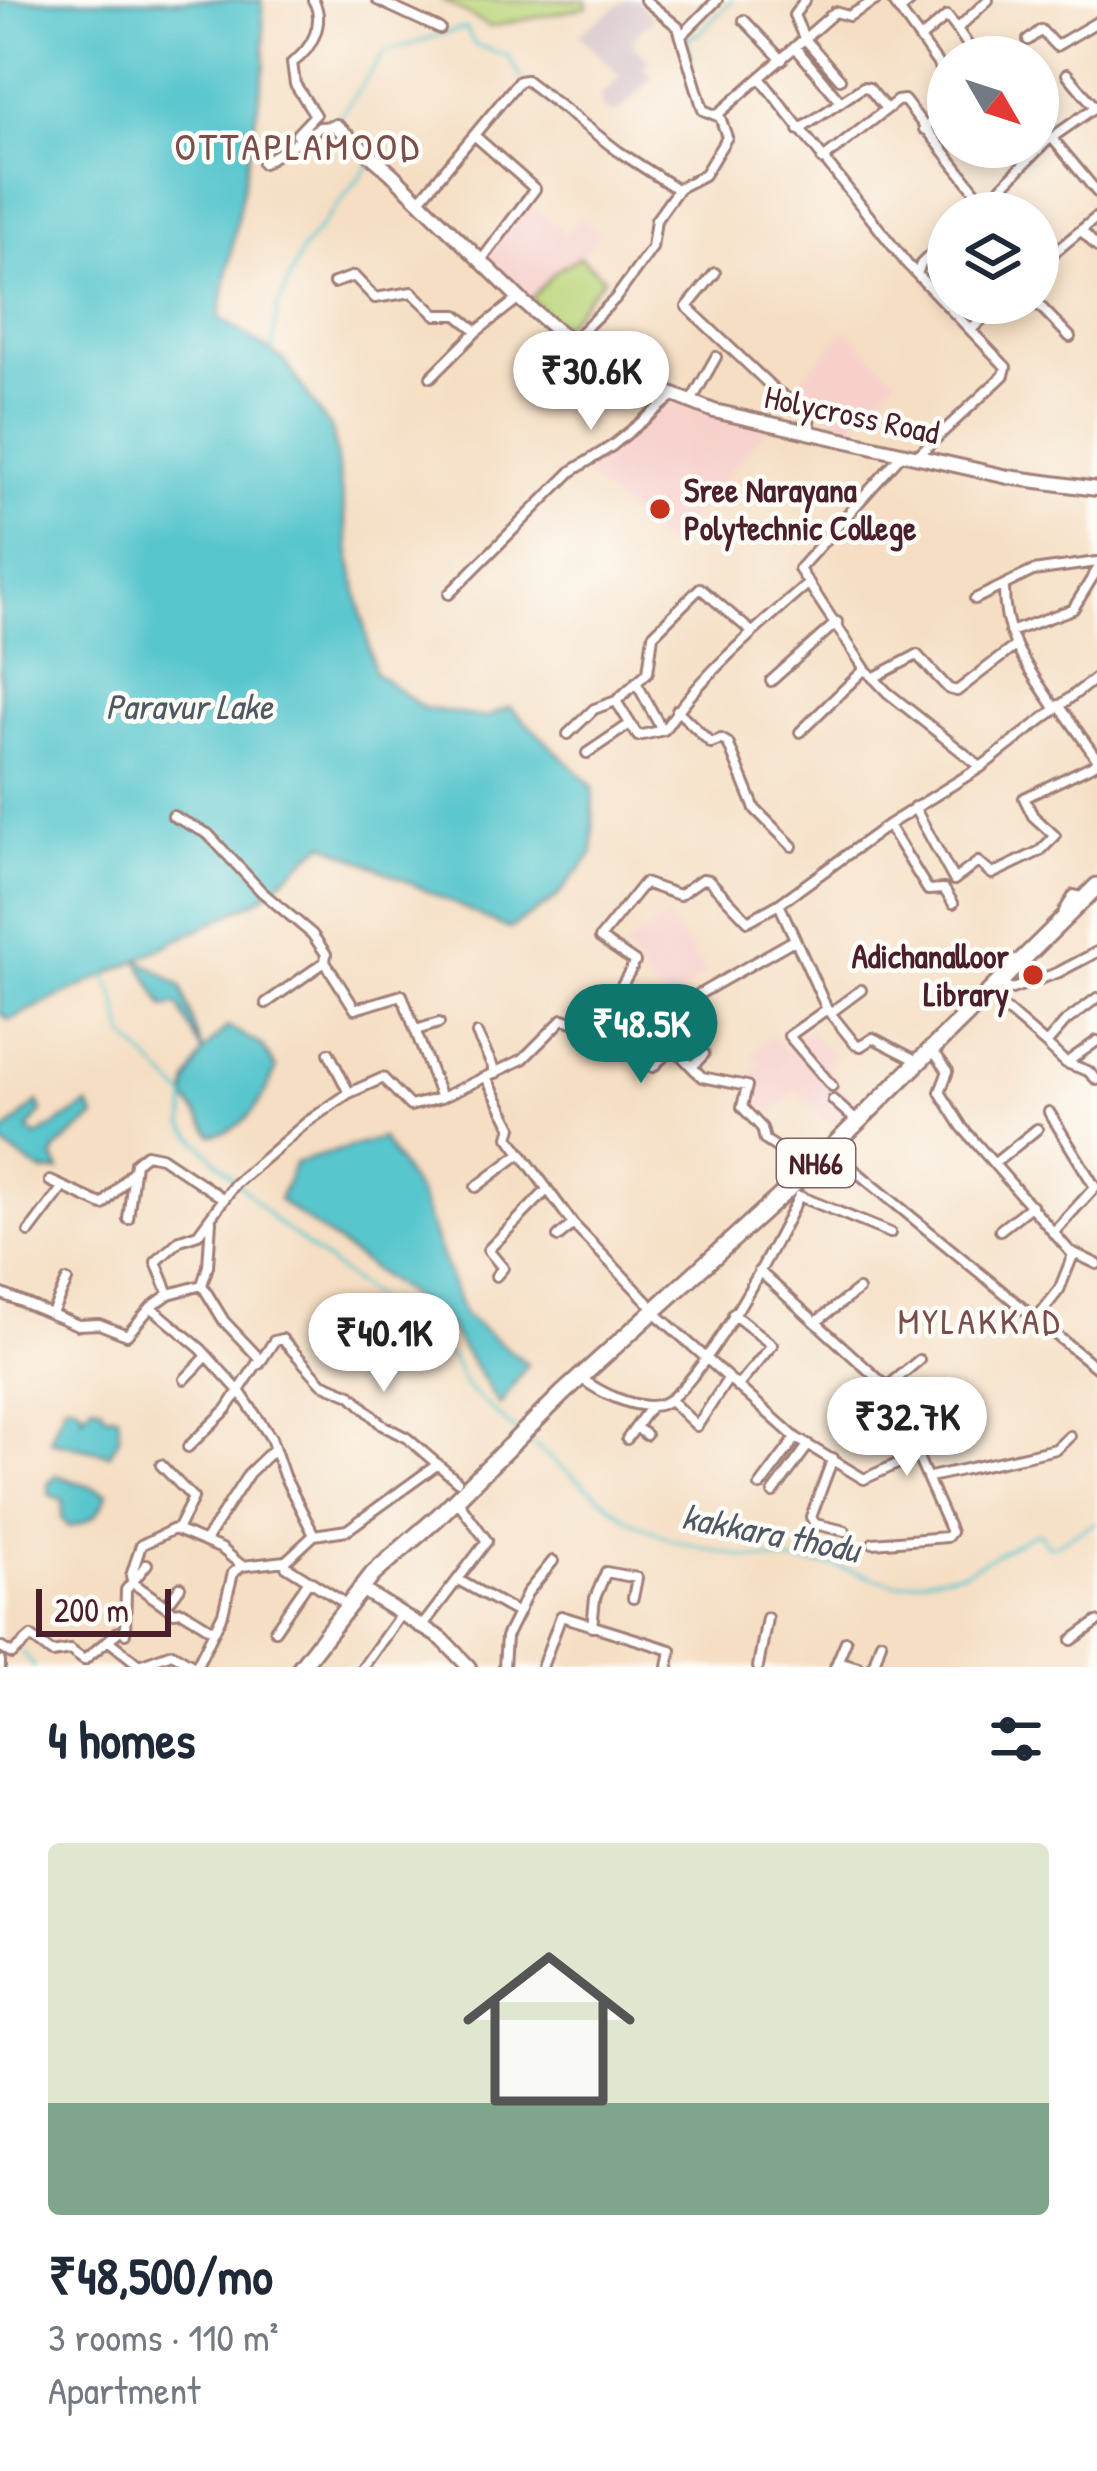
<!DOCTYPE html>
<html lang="en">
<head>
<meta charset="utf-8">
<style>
	body { margin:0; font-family:"Patrick Hand",sans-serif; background:#f2f2f3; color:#1f2937; height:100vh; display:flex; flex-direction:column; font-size:45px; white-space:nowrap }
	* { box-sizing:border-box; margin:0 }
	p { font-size:39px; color:#747a83 }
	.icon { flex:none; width:66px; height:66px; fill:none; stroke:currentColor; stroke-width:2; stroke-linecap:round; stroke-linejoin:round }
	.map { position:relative; height:1667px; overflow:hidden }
	.sheet { display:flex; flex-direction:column; background:#fff; flex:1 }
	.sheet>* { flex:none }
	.needle { width:78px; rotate:129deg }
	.controls { position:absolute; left:927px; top:36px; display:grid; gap:24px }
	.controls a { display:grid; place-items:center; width:132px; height:132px; border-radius:50%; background:#fff; box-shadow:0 6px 18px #0003; font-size:60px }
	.scale { position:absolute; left:36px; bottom:30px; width:135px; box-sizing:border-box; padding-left:12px; border:6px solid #4a1f2b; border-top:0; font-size:33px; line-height:42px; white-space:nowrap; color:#4a1f2b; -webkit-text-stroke:9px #fdfcf7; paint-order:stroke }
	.price { position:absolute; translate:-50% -102px; padding:0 27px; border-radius:42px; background:#fff; color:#222; font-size:39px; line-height:78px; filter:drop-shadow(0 3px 6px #0008) }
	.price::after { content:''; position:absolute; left:50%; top:72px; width:36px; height:27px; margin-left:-18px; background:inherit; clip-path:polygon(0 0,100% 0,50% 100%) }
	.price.selected { background:#0f766e; color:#fff }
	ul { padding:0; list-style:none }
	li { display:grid; align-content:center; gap:24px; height:636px; padding:0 48px }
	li+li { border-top:3px solid #e0e1e3 }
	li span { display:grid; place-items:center; height:372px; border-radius:12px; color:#555 }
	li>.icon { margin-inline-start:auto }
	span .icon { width:216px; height:216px; fill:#fffc; stroke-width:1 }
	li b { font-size:51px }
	h2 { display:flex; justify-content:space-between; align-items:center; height:144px; padding:0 48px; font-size:51px }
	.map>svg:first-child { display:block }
	.built { fill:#f7d0cc }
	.industrial { fill:#d2bec3 }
	.green { fill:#bcd67b; stroke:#837a53; stroke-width:3 }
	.water { fill:#58c6cd; stroke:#51727c; stroke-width:3 }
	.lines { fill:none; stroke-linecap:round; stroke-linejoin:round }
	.stream { stroke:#58c6cd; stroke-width:3 }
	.minor-casing { stroke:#a07e77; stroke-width:14 }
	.major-casing { stroke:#a07e77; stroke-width:18 }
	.highway-casing { stroke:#a07e77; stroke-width:21 }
	.minor { stroke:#fff; stroke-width:8 }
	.major { stroke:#fff; stroke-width:12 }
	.highway { stroke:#fff; stroke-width:15 }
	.poi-dot { fill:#c8321e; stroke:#fdfcf7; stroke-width:4.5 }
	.labels { text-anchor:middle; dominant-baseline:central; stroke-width:9; stroke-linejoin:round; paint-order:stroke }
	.shield { fill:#fdfcf7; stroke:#806168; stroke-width:3 }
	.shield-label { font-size:30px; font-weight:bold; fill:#4a1f2b }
	.street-label { font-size:33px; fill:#4a1f2b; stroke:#fdfcf7 }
	.poi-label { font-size:33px; font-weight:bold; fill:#4a1f2b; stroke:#fdfcf7; text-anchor:start }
	.water-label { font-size:36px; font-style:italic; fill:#4f5964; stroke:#fdfcf7 }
	.neighbourhood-label { font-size:36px; letter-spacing:3px; fill:#7b4e4b; stroke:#fdfcf7 }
	.quarter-label { font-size:39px; letter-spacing:3px; fill:#7b4e4b; stroke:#fdfcf7 }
</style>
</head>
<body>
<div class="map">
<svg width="1097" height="1667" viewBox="0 0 1097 1667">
	<rect width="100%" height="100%" fill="#fdfcf7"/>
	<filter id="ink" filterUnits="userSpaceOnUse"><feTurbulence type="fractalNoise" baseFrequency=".00833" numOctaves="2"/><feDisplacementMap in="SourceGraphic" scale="24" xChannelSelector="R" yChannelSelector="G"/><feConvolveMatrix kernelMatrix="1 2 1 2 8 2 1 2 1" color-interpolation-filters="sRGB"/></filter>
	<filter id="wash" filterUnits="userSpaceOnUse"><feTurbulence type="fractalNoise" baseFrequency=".004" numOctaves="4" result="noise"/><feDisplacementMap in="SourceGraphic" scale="48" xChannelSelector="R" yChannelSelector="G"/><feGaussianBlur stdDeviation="2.7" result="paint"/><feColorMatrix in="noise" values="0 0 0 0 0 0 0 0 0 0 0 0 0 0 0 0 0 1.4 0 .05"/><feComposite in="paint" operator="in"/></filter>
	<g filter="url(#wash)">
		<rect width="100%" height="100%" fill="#f5dec3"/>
		<!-- built -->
		<path class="built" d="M527,201L565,234L581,216L600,233L582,255L606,276L563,326L484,254Z
			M846,330L897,378L848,431L797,383Z
			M673,402L768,428L665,547L582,472Z
			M667,918L707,973L667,1005L624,948Z
			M808,1030L834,1056L824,1068L864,1108L840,1133L796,1090L771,1115L750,1095L757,1087L748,1078L761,1064L751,1054L770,1035L786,1051Z"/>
		<!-- industrial -->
		<path class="industrial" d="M626,0H637L653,19L633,37L634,46L649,60L643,67L653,77L620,111L612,113L603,108L601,96L620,76L579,34Z"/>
		<!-- green -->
		<path class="green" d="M442,0H586L587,7L490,27Z
			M580,257L604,278L562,327L531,299L556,271Z"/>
		<!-- water -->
		<path class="water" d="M0,0H262L265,65L219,318L284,360L333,433L351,562L374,672L423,708L485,718L510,707L593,787V853L555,899L509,929L324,843L261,898L139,959L181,986L203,1052L227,1027L261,1045L276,1069C263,1101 247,1130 212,1135L186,1098L188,1082L203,1053L178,1005L164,1007L138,960L9,1020L0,1013Z
			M38,1102L42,1111L28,1129L36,1137L88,1105L95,1117L58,1147L53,1157L60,1171L42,1172L1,1144L2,1135Z
			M382,1138L419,1195L464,1315L527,1364L500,1405L446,1323L279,1200L295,1163Z
			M65,1403L75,1404L83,1411L82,1417L93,1404L101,1406L105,1414L118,1415L120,1436L110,1454L50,1441Z
			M56,1475L107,1493C100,1515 91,1522 69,1527L62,1519L63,1500L50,1495L48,1485Z"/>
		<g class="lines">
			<!-- stream -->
			<path class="stream" d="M692,60L687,38L700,33L732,0
				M529,86L559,110
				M335,123L385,52C412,45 437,34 466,28L474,44L508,56L522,79
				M710,172L728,139
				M685,188L703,179
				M272,356L277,309L302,250L372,162
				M103,972L114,993L125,1036L186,1098L184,1126L193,1136L274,1220L452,1359L467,1388L517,1432
				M524,1438L628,1519L671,1540L743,1557L834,1566L898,1584L967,1571L1033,1534H1040L1048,1546L1054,1545L1097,1522
				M22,1652L34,1667"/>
		</g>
	</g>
	<g filter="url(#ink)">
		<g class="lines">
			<!-- minor casing -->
			<g class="minor-casing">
				<path id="minor" d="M377,0L440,29
					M805,0L794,15L804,38L840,79
					M892,0L948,78
					M899,11L912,0
					M744,20L782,60
					M957,29L976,57
					M682,35L717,0
					M920,39L947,16L957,29L988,0
					M1028,40L1041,30L1056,46L1097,22
					M795,47L840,101
					M1067,74L1095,107
					M760,78L907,264L1006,367L1004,375L918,455
					M717,115L835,12L849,16L876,0
					M924,129L948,104
					M799,130L863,87L869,88L886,109
					M474,135L535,189L481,261
					M1052,138L1097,192
					M299,143L297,134L315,115L295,84L292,63C312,49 326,22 313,0
					M822,160L897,101L904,100L986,205
					M263,163L320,127L336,126
					M419,201L519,81L526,80L618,151L677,189
					M976,213L1047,141L1097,106
					M1081,230L1097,247
					M1038,266L1097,217
					M715,273L687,307L775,390L808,413L811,433
					M917,274L921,264L948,237
					M334,283L354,276L375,298L412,292L436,315H457L477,331
					M1037,303L1070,337
					M971,330L999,303
					M572,341L615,299L652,248L656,220L679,188L704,175L727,137L720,117L703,110L678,27L645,0
					M608,370L626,349
					M431,377L477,331L519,298
					M690,403L716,357
					M1004,586C1003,639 1027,666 1055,708
					M449,594L572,471L612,446L672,397
					M975,599L1033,571L1097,562
					M1010,632L1073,609L1097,570
					M865,669L799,569L902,454
					M873,678L917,655L949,689L957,691L1015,646
					M771,681L837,622
					M636,682L662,730
					M616,701L638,736L664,730C702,674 758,627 809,583
					M1059,705L1097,759
					M677,710L711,743L721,739L728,743L755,809L792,846
					M800,732L865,669L887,692L981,767
					M568,734L594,709L616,701L648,672L653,635L700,588L752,632
					M587,753L630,724
					M914,807L954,880L978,862L992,874L1040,851L1055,836L1033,816L1024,798L1097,763
					M173,816L208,834L262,892L312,934L326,954L325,962L355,1009L402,995L441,1098
					M888,825L928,890L944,889L953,903
					M1067,915L1064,911L1074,895L1081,897
					M1002,984L1012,989L1057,973L1097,952
					M989,995L1046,1044
					M1097,998L1066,1021L1046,1044L1066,1063L1097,1041
					M614,999L635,962L600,938L644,883L679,895L702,879L709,880L748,921L779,904
					M266,1003L325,962
					M827,1009L789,1036L832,1086
					M830,1013L861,990
					M642,1025L627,1049L653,1067L673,1047L692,1067L704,1054
					M416,1030L439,1023
					M477,1034L496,1073
					M933,1051L948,1071L940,1092L962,1127L1073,1255L1059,1290L1036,1319L1097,1368
					M329,1053L349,1093
					M912,1058L873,1038L861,1046L855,1044L827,1009L779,904L888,825L981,767L1097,677
					M1066,1063L1088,1071L1097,1080
					M692,1067L702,1077L747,1086L742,1107L762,1128L765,1140L802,1164
					M486,1077L512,1127L509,1137L573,1224L648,1302
					M833,1100L852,1117
					M1049,1112L1095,1187L1053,1233
					M830,1150L1036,1319
					M995,1163L1037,1129
					M50,1181L103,1205L134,1170
					M476,1187L521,1153
					M799,1196L890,1233
					M128,1219L135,1163L146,1154L161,1157L224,1199
					M1000,1230L1032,1205
					M29,1232L63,1187
					M558,1237L573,1224
					M1072,1252L1097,1264
					M759,1271L887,1387L951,1532L947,1537L873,1543
					M496,1276L503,1268L488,1250L546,1191
					M202,1285L208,1266L211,1221
					M0,1293L78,1325L99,1324L127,1335L151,1307L201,1349L240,1392L271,1438L284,1476L314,1535L286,1561V1566L340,1600
					M169,1294L202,1285L224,1321L260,1359L227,1409L188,1447
					M151,1307L169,1294L156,1262L180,1240L198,1234L235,1184L307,1122L349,1093L383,1078L410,1106L441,1098L523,1059L563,1019L576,1023L611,999L636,1023L645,1025L794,940
					M653,1311L796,1438L864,1479L919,1454
					M52,1313L67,1281
					M733,1314L772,1345L737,1387
					M816,1322L858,1290
					M259,1364L274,1341L282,1339L322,1383L351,1395L382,1425L407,1438L457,1481
					M581,1378C599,1392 635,1410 659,1405C697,1396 780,1236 799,1196
					M185,1379L207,1356
					M887,1387L919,1360
					M670,1400L697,1426L728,1379
					M636,1427L646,1435
					M627,1439L651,1406
					M833,1458L811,1517L815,1524L845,1531
					M161,1465L193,1498L178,1528
					M930,1477L1056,1449L1070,1436
					M760,1486L796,1438
					M773,1493L807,1447
					M314,1535L347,1530L438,1464
					M205,1541L249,1473L274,1449
					M460,1581L518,1613L527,1593L553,1561
					M133,1583L131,1576L141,1545L174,1529L222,1549L242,1566
					M133,1583L174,1612L182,1611L213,1630
					M166,1606L180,1587
					M423,1625L487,1541L456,1499
					M592,1627L595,1598L606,1572L637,1578L633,1598
					M275,1630L308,1582
					M125,1633L126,1590L147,1564
					M1072,1640L1097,1622
					M109,1641L139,1665L172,1653L196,1667
					M0,1647L12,1654L31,1637L52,1653L70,1650L84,1660L118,1632
					M0,1661V1667
					M838,1661L858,1667
					M196,1667L223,1613L233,1573L242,1566L286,1561
					M363,1667L401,1614
					M504,1667L506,1637L518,1613
					M542,1667L561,1616L671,1650L668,1667
					M758,1667L767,1618
					M835,1667L846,1641
					M873,1667L881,1642"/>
			</g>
			<!-- major casing -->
			<g class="major-casing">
				<path id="major" d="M336,126L391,173L524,303L598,365L714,411L1008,477L1097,489
					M361,1589L442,1639L469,1667"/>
			</g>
			<!-- highway casing -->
			<g class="highway-casing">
				<path id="highway" d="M301,1667L373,1574L438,1517L563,1393L807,1172L1097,886"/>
			</g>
			<!-- minor -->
			<use href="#minor" class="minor"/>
			<!-- major -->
			<use href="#major" class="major"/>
			<!-- highway -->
			<use href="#highway" class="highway"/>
		</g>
	</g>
	<!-- markers -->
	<g class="poi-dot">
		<circle cx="660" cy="509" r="12"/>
		<circle cx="1033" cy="975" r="12"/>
	</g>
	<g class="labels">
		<!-- shield labels -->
		<rect class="shield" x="777" y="1139" width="78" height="48" rx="9"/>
		<g class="shield-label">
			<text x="816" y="1163">NH66</text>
		</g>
		<!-- street labels -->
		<g class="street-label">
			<text transform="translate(852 414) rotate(12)">Holycross Road</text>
		</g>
		<!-- poi labels -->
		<g class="poi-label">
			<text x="684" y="490">Sree Narayana<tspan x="684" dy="38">Polytechnic College</tspan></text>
			<text x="1009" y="956" text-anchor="end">Adichanalloor<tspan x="1009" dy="38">Library</tspan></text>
		</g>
		<!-- water labels -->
		<g class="water-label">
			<text x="189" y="705">Paravur Lake</text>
			<text transform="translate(771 1532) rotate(11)">kakkara thodu</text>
		</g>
		<!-- neighbourhood labels -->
		<g class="neighbourhood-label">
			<text x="980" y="1320">MYLAKKAD</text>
		</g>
		<!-- quarter labels -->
		<g class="quarter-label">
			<text x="298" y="145">OTTAPLAMOOD</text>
		</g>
	</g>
</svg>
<div class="controls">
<a><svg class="needle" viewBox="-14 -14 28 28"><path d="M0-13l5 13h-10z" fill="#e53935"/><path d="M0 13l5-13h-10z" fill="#747a83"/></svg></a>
<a><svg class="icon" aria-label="layers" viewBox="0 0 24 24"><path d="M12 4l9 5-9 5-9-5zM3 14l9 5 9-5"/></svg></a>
</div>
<div class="scale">200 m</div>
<b class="price" style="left:591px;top:433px">₹30.6K</b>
<b class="price selected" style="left:641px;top:1086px">₹48.5K</b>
<b class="price" style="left:384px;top:1395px">₹40.1K</b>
<b class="price" style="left:907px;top:1479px">₹32.7K</b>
</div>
<section class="sheet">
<h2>4 homes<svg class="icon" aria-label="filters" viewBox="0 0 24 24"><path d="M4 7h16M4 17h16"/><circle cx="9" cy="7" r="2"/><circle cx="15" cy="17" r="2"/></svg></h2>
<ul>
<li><span style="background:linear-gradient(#dfe7d0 70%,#7fa58c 0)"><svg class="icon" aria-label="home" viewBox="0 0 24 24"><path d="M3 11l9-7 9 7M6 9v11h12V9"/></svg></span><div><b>₹48,500/mo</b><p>3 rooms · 110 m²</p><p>Apartment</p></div></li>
</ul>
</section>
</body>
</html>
